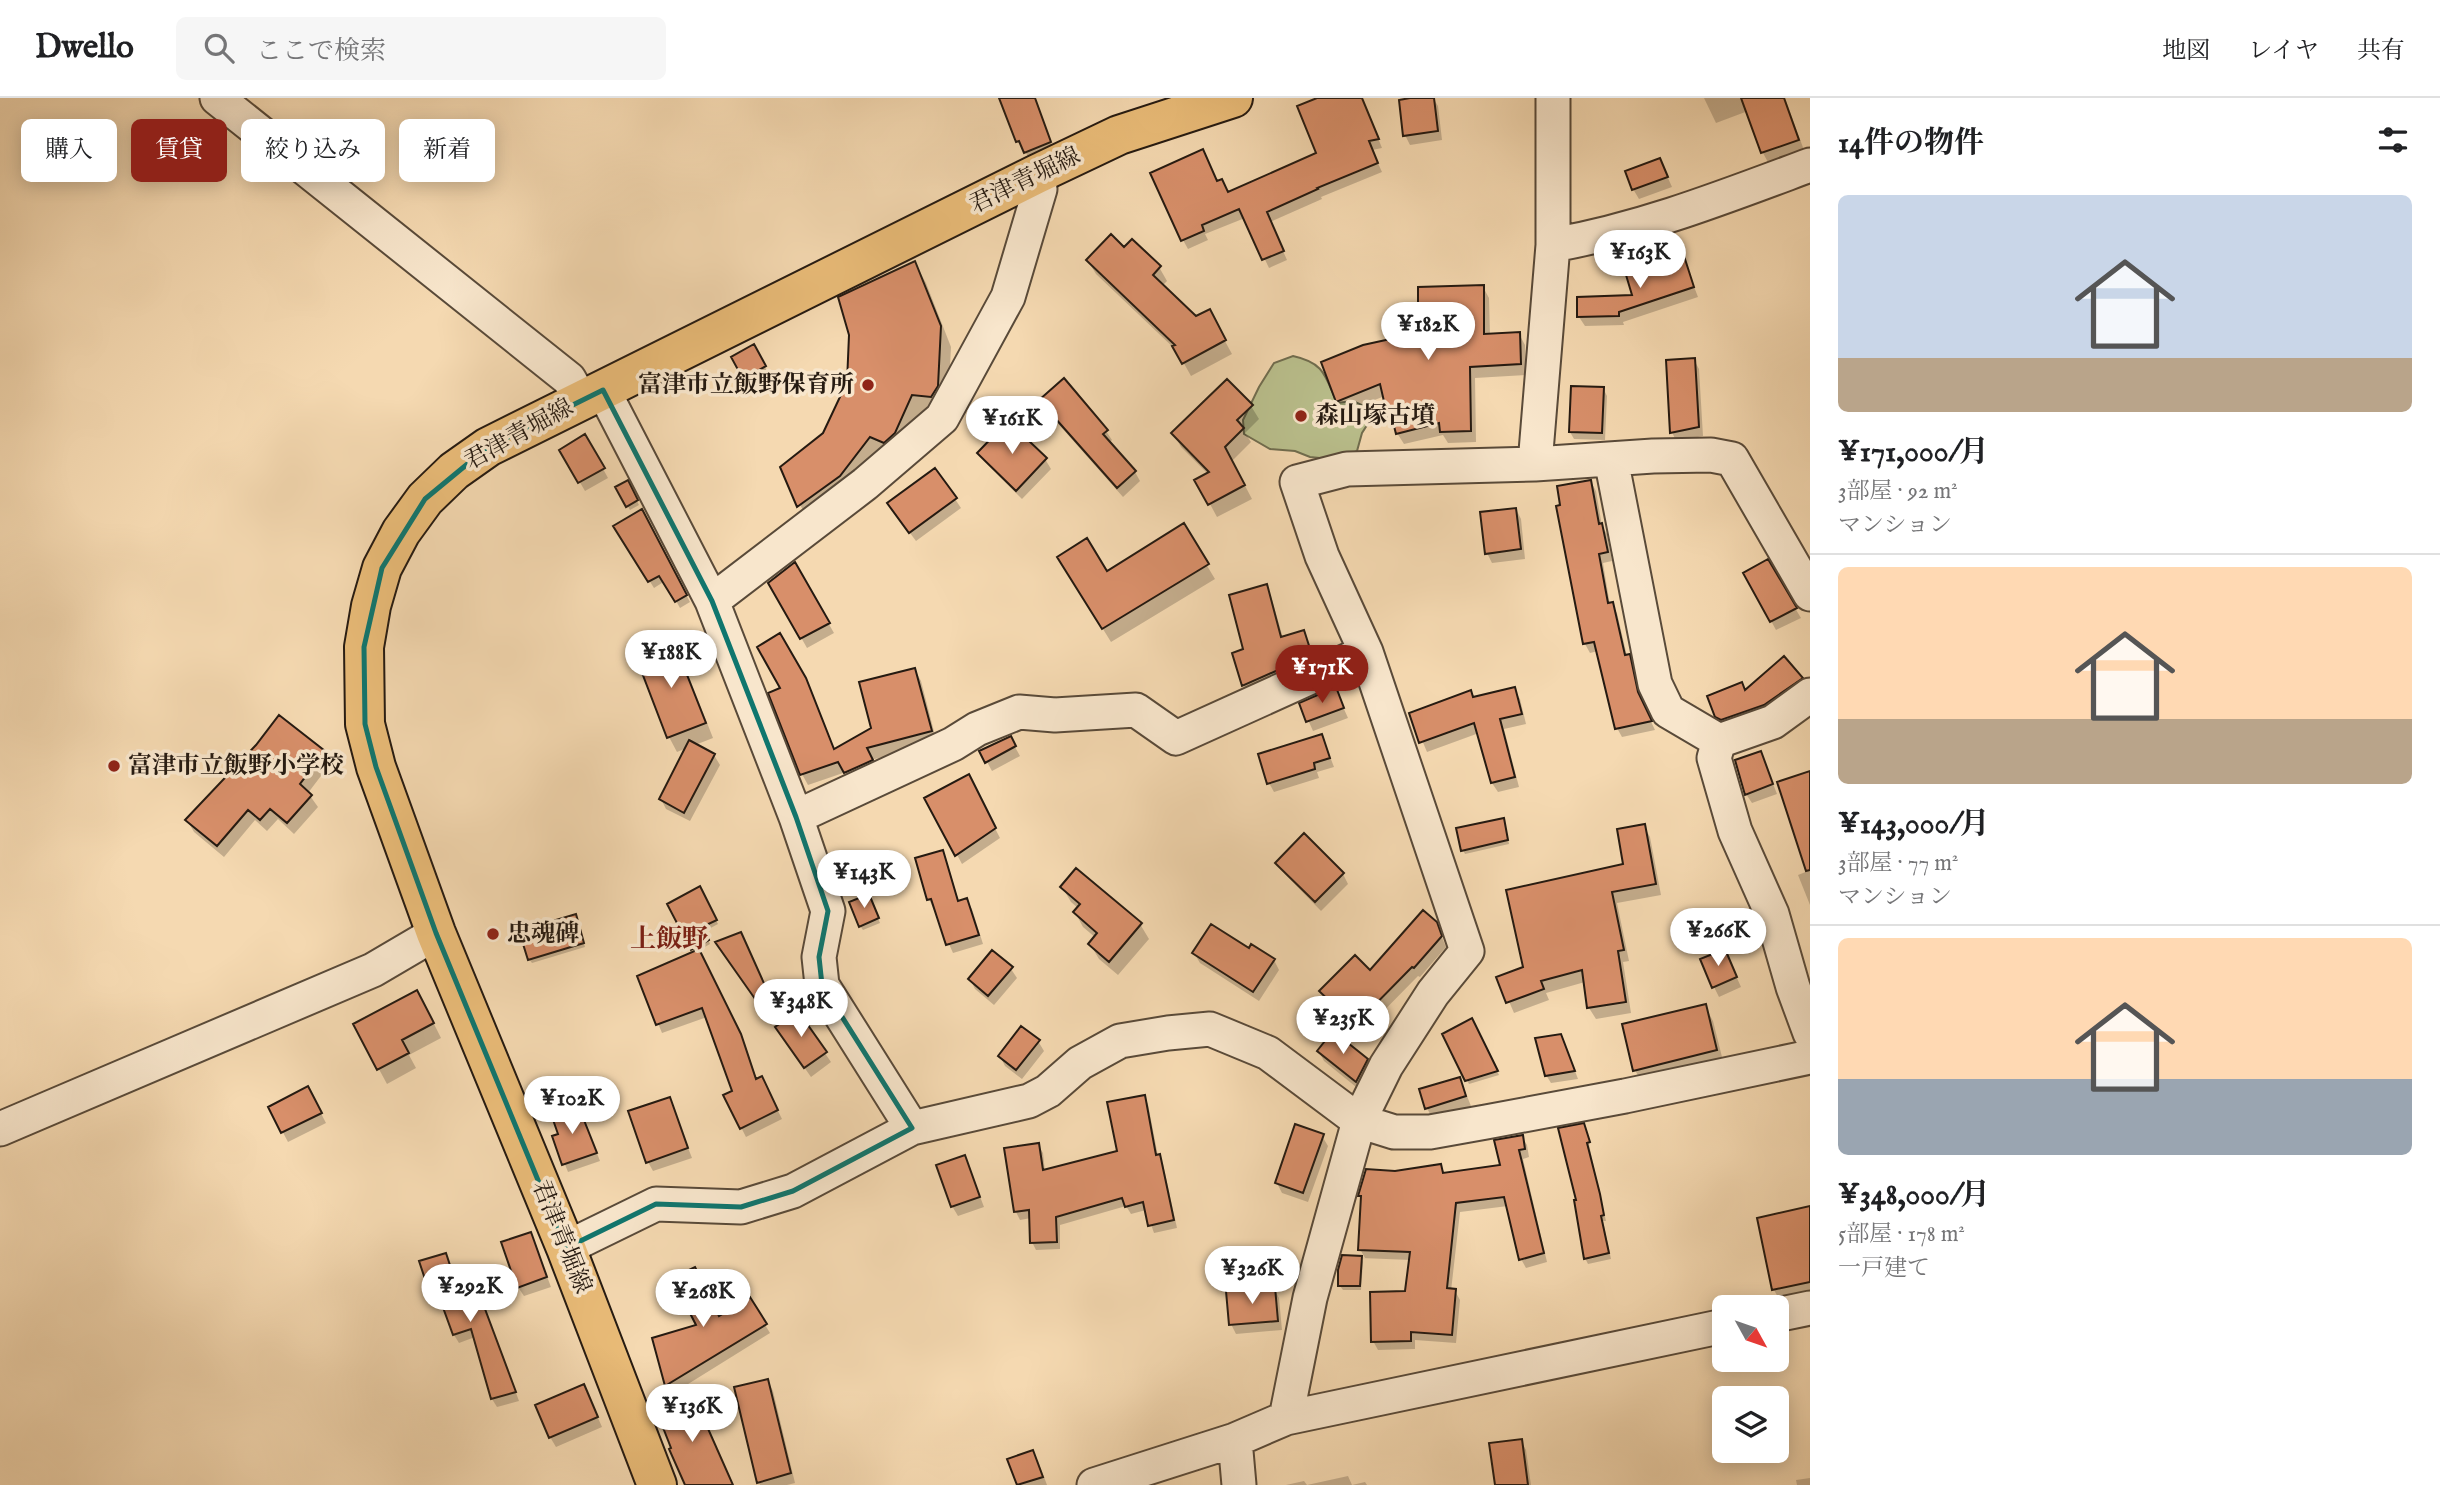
<!DOCTYPE html>
<html lang="ja">
<head>
<meta charset="utf-8">
<style>
	body { margin:0; font-family:"IM FELL English","Noto Serif JP",serif; background:#f6f6f6; color:#202124; height:100vh; display:flex; flex-direction:column; font-size:26px; white-space:nowrap }
	* { box-sizing:border-box; margin:0 }
	p { font-size:23px; color:#757577 }
	.icon { flex:none; width:38px; height:38px; fill:none; stroke:currentColor; stroke-width:2; stroke-linecap:round; stroke-linejoin:round }
	.map { position:relative; flex:1; overflow:hidden }
	.sheet { display:flex; flex-direction:column; background:#fff; width:630px }
	.sheet>* { flex:none }
	.guide { position:absolute; left:21px; top:21px; width:665px; height:63px; display:flex; gap:14px }
	.needle { width:46px; rotate:130deg }
	.controls { position:absolute; left:1712px; top:1197px; display:grid; gap:14px }
	.controls a { display:grid; place-items:center; width:77px; height:77px; border-radius:10px; background:#fff; box-shadow:0 4px 18px #0003; font-size:35px }
	.price { position:absolute; translate:-50% -60px; padding:0 16px; border-radius:24px; background:#fff; color:#222; font-size:23px; line-height:46px; filter:drop-shadow(0 2px 4px #0008) }
	.price::after { content:''; position:absolute; left:50%; top:42px; width:21px; height:16px; margin-left:-10px; background:inherit; clip-path:polygon(0 0,100% 0,50% 100%) }
	.price.current { background:#8f2418; color:#fff }
	ul { padding:0; list-style:none }
	li { display:grid; align-content:center; gap:14px; height:371px; padding:0 28px }
	li+li { border-top:2px solid #e0e0e0 }
	li span { display:grid; place-items:center; height:217px; border-radius:10px; color:#555 }
	li>.icon { margin-inline-start:auto }
	span .icon { width:126px; height:126px; fill:#fffc; stroke-width:1 }
	li b { font-size:30px }
	h2 { display:flex; justify-content:space-between; align-items:center; height:84px; padding:0 28px; font-size:30px }
	.chip { padding:0 24px; border-radius:10px; background:#fff; box-shadow:0 4px 18px #0003; font-size:24px; line-height:63px }
	.chip.current { background:#8f2418; color:#fff }
	header { display:flex; align-items:center; gap:42px; box-sizing:border-box; height:98px; padding:0 35px; background:#fff; border-bottom:2px solid #e0e0e0 }
	header strong { font-size:33px }
	nav { display:flex; gap:38px; margin-inline-start:auto; font-size:24px }
	.search { width:490px; height:63px; background:#f6f6f6; display:flex; align-items:center; gap:18px; box-sizing:border-box; padding:0 24px; border-radius:10px; color:#757577; font-size:26px }
	main { display:flex; flex:1; min-height:0 }
	.map>svg:first-child { display:block }
	.green { fill:#bac08d; stroke:#706d4f; stroke-width:2 }
	.shadow { fill:#0003 }
	.building { fill:#d88f6a; stroke:#251a11; stroke-width:2 }
	.lines { fill:none; stroke-linecap:round; stroke-linejoin:round }
	.minor-casing { stroke:#594a39; stroke-width:37 }
	.major-casing { stroke:#251a11; stroke-width:42 }
	.minor { stroke:#f8e6cc; stroke-width:33 }
	.major { stroke:#eabc78; stroke-width:38 }
	.marked { fill:none; stroke:#0f766e; stroke-width:5; stroke-linejoin:round }
	.poi-dot { fill:#8f2418; stroke:#f8e6cc; stroke-width:2.5 }
	.labels { text-anchor:middle; dominant-baseline:central; stroke-width:7; stroke-linejoin:round; paint-order:stroke }
	.street-label { font-size:24px; fill:#251a11; stroke:#f8e6cc }
	.poi-label { font-size:24px; font-weight:bold; fill:#251a11; stroke:#f8e6cc; text-anchor:start }
	.neighbourhood-label { font-size:26px; font-weight:bold; fill:#7a1f14; stroke:#f8e6cc }
</style>
</head>
<body>
<header>
<strong>Dwello</strong>
<div class="search"><svg class="icon" aria-label="search" viewBox="0 0 24 24"><circle cx="10" cy="10" r="6"/><path d="M15 15l6 6"/></svg>ここで検索</div>
<nav><a>地図</a><a>レイヤ</a><a>共有</a></nav>
</header>
<main>
<div class="map">
<svg width="1810" height="1387" viewBox="0 0 1810 1387">
	<rect width="100%" height="100%" fill="#f5d9b1"/>
	<filter id="stains"><feTurbulence type="fractalNoise" baseFrequency=".00286" numOctaves="4"/><feColorMatrix values="0 0 0 0 .2 0 0 0 0 .09 0 0 0 0 .02 0 0 0 .5 -.17"/></filter>
	<radialGradient id="worn" r=".72"><stop offset=".6" stop-color="#630" stop-opacity="0"/><stop offset="1" stop-color="#630" stop-opacity=".3"/></radialGradient>
	<!-- green -->
	<path class="green" d="M1293,258C1325,265 1325,278 1337,305L1353,303L1366,309L1369,324L1362,335L1357,353L1339,362L1310,359L1295,353L1270,351L1244,336L1243,322L1259,289L1274,265Z"/>
	<!-- shadow -->
	<path class="shadow" d="M1001,0H1035L1054,53L1031,63L1018,43Z
		M1322,0H1362L1382,50L1372,52L1382,74L1321,99L1322,101L1270,124L1287,162L1269,170L1245,120L1205,136L1208,142L1188,151L1183,142L1217,85L1228,96L1318,56Z
		M1423,0H1433L1438,8L1442,42L1410,47L1405,37Z
		M1704,0H1785L1805,55L1770,68L1763,55L1748,13L1716,25Z
		M1660,62L1672,89L1639,101L1633,91Z
		M1124,151L1159,169L1167,183L1162,188L1196,221L1209,214L1232,256L1191,278L1177,253L1096,176L1088,163Z
		M1683,160L1698,199L1623,224L1624,227L1585,228L1579,219L1635,198Z
		M915,165L926,185L951,249L948,308L810,427L782,369L824,336L849,285Z
		M1483,189L1489,200L1490,237L1519,236L1525,247L1526,277L1475,280L1476,344L1448,345L1443,337L1404,346L1390,324L1385,298L1343,314L1337,303Z
		M754,248L767,273L747,284L733,260Z
		M1694,262L1699,271L1703,338L1676,343L1672,334Z
		M1603,290L1607,298L1605,342L1574,341L1570,334Z
		M1041,302L1106,333L1112,342L1109,345L1135,374L1140,383L1123,399L1046,312Z
		M1251,308L1259,321L1245,335L1251,344L1232,363L1252,401L1217,419L1197,382L1208,376L1181,349L1174,336Z
		M585,338L608,380L585,393L561,352Z
		M979,355L1045,361L1051,371L1022,401L985,364Z
		M627,384L639,407L630,412L617,390Z
		M1591,384L1596,393L1602,428L1607,436L1612,463L1603,465L1610,507L1617,515L1627,558H1629L1634,567L1642,605L1655,632L1622,639L1617,630L1598,553L1590,555L1585,546L1558,409Z
		M955,401L961,410L916,443L895,415Z
		M1516,411L1521,421L1525,461L1492,465L1487,455Z
		M641,414L690,504L680,510L665,483L654,490L615,428Z
		M1183,428L1215,481L1111,544L1067,473L1106,475Z
		M1767,464L1801,520L1776,532L1745,475Z
		M795,467L834,535L807,550L770,485Z
		M1266,488L1271,498L1283,540L1303,534L1316,567L1249,597L1244,588L1234,556L1245,552Z
		M779,537L812,594L835,653L873,631L915,572L921,583L937,645L871,662L878,674L852,686L846,674L808,687L802,676L783,591Z
		M673,546L682,561L713,640L695,647L714,657L720,667L690,723L666,711L661,701L687,650L677,654L669,639Z
		M1801,581L1807,590L1728,631L1723,628L1717,618L1746,594Z
		M1335,591L1348,620L1313,633L1301,606Z
		M1514,591L1520,601L1526,626L1504,631L1519,689L1498,694L1492,685L1479,635L1427,654L1411,616Z
		M1322,638L1334,669L1317,674L1319,680L1274,694L1269,685Z
		M1010,640L1020,658L992,673L981,653Z
		M324,654L330,666L308,695L318,709L294,736L278,721L267,733L255,722L224,759L194,734L187,722Z
		M1761,655L1777,696L1752,705L1746,696Z
		M1810,675V807L1798,777L1808,773L1779,685Z
		M968,678L1000,740L962,766L927,701Z
		M1505,726L1509,746L1465,756L1463,752Z
		M1644,728L1650,739L1661,797L1617,805L1629,863L1623,864L1631,915L1596,921L1589,910L1585,884L1546,895L1549,902L1514,915L1499,880L1525,870L1625,768Z
		M942,754L947,764L959,804L966,802L972,811L983,846L953,855L929,801Z
		M1277,765L1343,776L1348,786L1321,813L1283,774Z
		M1062,789L1140,826L1149,841L1118,877L1099,861L1090,846L1096,840L1083,829L1075,814L1078,810L1071,804Z
		M699,791L718,826L705,833L710,846L698,853L745,946L757,982L766,989L782,1021L746,1039L725,998L734,993L707,919L662,935L639,879L694,854L669,807Z
		M870,802L880,825L863,832L860,828Z
		M577,822L585,849L532,865L529,861Z
		M1436,825L1446,849L1420,879L1418,878L1361,936L1327,903L1322,893L1371,875Z
		M745,845L782,927L798,916L831,964L811,979L723,854Z
		M1194,855L1274,862L1279,872L1259,903L1200,865Z
		M1729,862L1741,889L1719,899L1714,889Z
		M1011,871L1017,880L994,907L975,891L970,881Z
		M425,908L441,940L409,957L416,970L387,986L355,927Z
		M1705,908L1713,923L1724,967L1643,987L1635,972Z
		M1472,923L1499,977L1469,986L1444,936Z
		M1038,943L1044,953L1022,981L1005,968L1000,958Z
		M1565,946L1578,981L1551,985L1546,977Z
		M1319,954L1367,962L1372,972L1361,993L1324,963Z
		M1460,981L1471,1008L1432,1020L1427,1010Z
		M1144,999L1148,1006L1158,1058L1163,1066L1177,1130L1154,1135L1146,1112L1131,1116L1126,1108L1060,1127V1151L1036,1152L1032,1144L1031,1120L1020,1122L1016,1114L1038,1047L1043,1055L1045,1074L1119,1054Z
		M313,1000L326,1025L288,1044L270,1010Z
		M669,1001L692,1060L653,1073L648,1064Z
		M582,1017L600,1063L568,1074L554,1039Z
		M1586,1033L1606,1123H1603L1611,1161L1588,1166L1585,1160L1579,1103Z
		M1322,1038L1328,1048L1308,1104L1282,1095L1277,1085Z
		M1522,1039L1527,1047L1529,1059L1523,1061L1547,1164L1526,1170L1521,1161L1508,1108L1460,1114L1451,1193H1455L1460,1202L1456,1245L1415,1242V1251L1378,1252L1373,1243L1407,1195L1411,1162L1361,1160L1363,1164L1361,1192H1343L1340,1188L1343,1159L1365,1160L1360,1151L1362,1102L1360,1098L1367,1073L1395,1074L1440,1068L1446,1076L1502,1069Z
		M965,1059L984,1109L958,1118L952,1108Z
		M1810,1110V1194L1779,1201L1774,1192Z
		M531,1136L551,1189L524,1198L518,1189Z
		M445,1157L462,1203L478,1197L483,1205L519,1303L497,1309L492,1301L475,1239L459,1245L454,1237L437,1190L433,1192L422,1165Z
		M1274,1191L1279,1200L1282,1232L1236,1236L1231,1226Z
		M749,1201L770,1235L672,1296L667,1288L654,1241L719,1220Z
		M768,1283L773,1293L795,1385L787,1387H760L759,1384L737,1291Z
		M584,1288L602,1329L556,1349L550,1339Z
		M1521,1343L1526,1352L1531,1387H1497Z
		M1032,1354L1038,1363L1047,1387H1019L1009,1362Z
		M1348,1378L1352,1387L1365,1384L1367,1387H1286L1304,1383L1307,1387Z
		M1810,1380V1387H1797L1796,1382Z"/>
	<!-- building -->
	<path class="building" d="M999,0H1035L1051,44L1024,55L1019,43L1016,44Z
		M1317,0H1362L1379,41L1369,43L1378,65L1317,90L1318,91L1267,114L1284,153L1262,162L1239,111L1202,127L1204,133L1181,143L1150,75L1203,51L1217,83L1222,81L1228,94L1316,55L1297,8Z
		M1410,0H1434L1438,33L1403,38L1399,2Z
		M1741,0H1784L1799,42L1761,55Z
		M1660,60L1668,79L1632,92L1625,73Z
		M1111,136L1124,149L1132,141L1161,168L1153,177L1196,218L1210,211L1226,242L1182,266L1172,248L1175,247L1086,162Z
		M1684,158L1694,189L1619,214V218L1577,219V199L1632,197L1626,177Z
		M915,163L941,228L938,288L931,299L912,297L895,335L884,345L870,339L840,378L797,409L780,369L823,335L847,284L849,237L838,199Z
		M1484,187V236L1520,234L1521,266L1470,269L1471,333L1440,334L1439,325L1396,336L1393,324L1389,325L1380,286L1336,304L1321,264L1363,247L1418,235V189Z
		M754,246L766,268L743,281L731,259Z
		M1695,260L1699,329L1670,335L1666,262Z
		M1064,280L1108,332L1103,336L1136,373L1117,390L1039,302Z
		M1227,281L1253,307L1237,322L1244,330L1225,349L1245,387L1208,407L1194,382L1209,374L1171,335Z
		M1571,288L1604,289L1602,335L1569,334Z
		M1008,323L1047,360L1016,393L977,355Z
		M585,336L605,370L578,385L559,352Z
		M935,370L957,400L909,435L887,405Z
		M628,382L638,402L626,409L615,389Z
		M1591,382L1599,426L1602,425L1608,454L1599,456L1608,505L1613,504L1625,557L1630,556L1638,594L1652,623L1615,631L1594,544L1583,546L1556,408L1560,407L1557,388Z
		M1516,410L1521,451L1485,456L1480,414Z
		M642,411L687,497L675,504L659,478L648,484L613,428Z
		M1184,425L1209,466L1102,531L1057,459L1087,440L1107,473Z
		M1768,461L1797,510L1770,524L1743,475Z
		M795,464L830,525L800,541L768,485Z
		M1267,486L1281,539L1304,532L1312,557L1242,588L1232,555L1243,551L1229,497Z
		M780,535L806,580L834,651L871,630L859,584L915,570L932,633L867,650L873,662L844,675L838,664L800,677L768,595L780,590L757,549Z
		M674,544L706,625L667,640L636,559Z
		M1784,558L1803,580L1764,607L1721,622L1715,619L1707,598L1742,584L1745,592Z
		M1336,589L1344,610L1306,624L1299,605Z
		M1515,589L1522,616L1500,621L1515,679L1491,685L1474,625L1419,645L1409,615L1471,592L1473,599Z
		M279,617L325,653L300,686L312,697L287,725L270,711L260,722L248,712L217,748L185,722L256,647Z
		M1322,636L1330,660L1314,665L1315,671L1267,686L1258,656Z
		M1011,638L1016,648L985,665L979,653Z
		M689,642L715,656L684,715L659,701Z
		M1761,653L1773,686L1745,697L1735,662Z
		M1810,673V772L1806,773L1777,684Z
		M969,676L996,730L955,758L924,700Z
		M1504,720L1508,742L1461,753L1456,730Z
		M1645,726L1656,786L1612,794L1624,852L1618,853L1626,904L1587,910L1582,872L1541,883L1544,891L1506,905L1496,879L1523,869L1506,792L1623,766L1617,731Z
		M1304,735L1344,775L1315,804L1275,765Z
		M943,752L958,803L967,800L979,837L946,847L931,801L927,802L915,760Z
		M1076,770L1142,825L1109,864L1088,846L1097,835L1073,814L1080,806L1060,789Z
		M700,788L717,822L704,828L709,842L691,852L667,806Z
		M869,796L879,820L859,829L849,804Z
		M1423,812L1437,824L1442,838L1414,870L1412,869L1355,927L1319,893L1355,857L1370,872Z
		M576,816L584,845L528,862L519,833Z
		M1211,826L1249,850L1251,846L1275,861L1253,894L1192,855Z
		M741,834L780,921L772,925L715,844Z
		M699,851L741,936L756,981L762,978L778,1012L740,1031L723,997L732,993L702,910L656,927L637,878Z
		M1725,851L1737,879L1712,890L1700,861Z
		M992,852L1013,869L988,898L968,881Z
		M417,892L434,925L402,942L409,955L377,972L353,926Z
		M1706,906L1717,952L1633,973L1622,926Z
		M798,913L827,954L804,970L775,929Z
		M1472,920L1498,973L1465,983L1442,936Z
		M1021,928L1040,942L1016,972L998,958Z
		M1333,933L1368,961L1356,984L1317,953Z
		M1561,936L1575,973L1545,978L1535,940Z
		M1460,979L1466,998L1425,1011L1419,991Z
		M308,988L322,1015L281,1035L268,1009Z
		M1145,997L1156,1057L1160,1056L1174,1122L1148,1128L1143,1104L1125,1109L1122,1100L1056,1119L1057,1144L1030,1145L1029,1112L1014,1114L1004,1050L1039,1045L1043,1072L1117,1053L1107,1004Z
		M670,999L688,1050L646,1065L628,1013Z
		M578,1007L597,1055L562,1067L552,1038L558,1036L551,1016Z
		M1584,1025L1590,1044L1587,1045L1600,1096L1604,1117L1601,1118L1609,1155L1584,1161L1574,1102H1576L1558,1030Z
		M1295,1026L1324,1036L1303,1095L1275,1085Z
		M1523,1037L1525,1051L1519,1052L1544,1155L1519,1162L1504,1099L1456,1105L1447,1190L1456,1191L1452,1237L1411,1234V1243L1371,1244L1370,1194L1405,1193L1410,1154L1358,1152L1361,1098H1358L1366,1071L1395,1073L1441,1066L1443,1075L1500,1067L1494,1042Z
		M965,1057L980,1099L951,1109L936,1067Z
		M1810,1108V1184L1772,1192L1757,1120Z
		M531,1134L547,1179L517,1190L501,1144Z
		M446,1155L461,1201L479,1195L516,1294L491,1301L471,1231L453,1237L433,1182L426,1184L419,1163Z
		M1342,1157L1362,1158L1360,1188H1338V1172Z
		M695,1169L719,1218L750,1199L767,1226L665,1288L652,1240L696,1227L672,1180Z
		M1275,1189L1278,1223L1229,1227L1226,1193Z
		M768,1281L791,1375L757,1385L734,1289Z
		M584,1286L598,1319L549,1340L535,1307Z
		M694,1299L733,1387H685L669,1351L671,1350L655,1309Z
		M1522,1341L1528,1387H1495L1489,1345Z
		M1033,1352L1043,1379L1017,1387L1007,1361Z"/>
	<g class="lines">
		<!-- minor casing -->
		<g class="minor-casing">
			<path id="minor" d="M217,0L569,281L581,302
				M1553,147C1643,131 1724,99 1810,67
				M603,292L712,503L796,719L828,813L819,859L822,887L912,1030
				M1611,361L1655,586L1668,613L1719,643
				M1535,366L1553,147V0
				M712,503L865,386L942,320L1008,199L1040,91L1037,76
				M1810,597L1773,624L1719,643L1714,660L1735,733L1772,816L1793,889L1810,935
				M796,719L953,646L977,631L1019,614L1055,617L1136,612L1176,640L1366,554
				M0,1031L373,872L436,835
				M566,1150L656,1106L741,1109L793,1093L912,1030L1029,1003L1048,993L1080,965L1120,943L1168,935L1210,931L1268,955L1359,1023L1394,1034H1430L1486,1024L1625,998L1810,959
				M1776,1217L1810,1210
				M1286,1320L1310,1200L1359,1023L1386,968L1433,895L1467,853L1366,554L1322,458L1297,384L1347,371L1535,366L1653,358L1711,357L1732,361L1810,496
				M1235,1342L1239,1387
				M1094,1387L1235,1342L1286,1320L1724,1228"/>
		</g>
		<!-- major casing -->
		<g class="major-casing">
			<path id="major" d="M657,1387L566,1150L436,835L376,669L365,626L364,549L371,508L382,470L401,434L425,401L454,373L488,349L1037,76L1119,37L1233,0"/>
		</g>
		<!-- minor -->
		<use href="#minor" class="minor"/>
		<!-- major -->
		<use href="#major" class="major"/>
	</g>
	<!-- marked area -->
	<path class="marked" d="M603,292L712,503L796,719L828,813L819,859L822,887L912,1030L793,1093L741,1109L656,1106L566,1150L436,835L376,669L365,626L364,549L382,470L425,401L488,349Z"/>
	<!-- markers -->
	<g class="poi-dot">
		<circle cx="868" cy="287" r="7"/>
		<circle cx="1301" cy="318" r="7"/>
		<circle cx="114" cy="668" r="7"/>
		<circle cx="493" cy="836" r="7"/>
	</g>
	<g class="labels">
		<!-- street labels -->
		<g class="street-label">
			<text transform="translate(1025 83) rotate(-26)">君津青堀線</text>
			<text transform="translate(519 337) rotate(-29)">君津青堀線</text>
			<text transform="translate(561 1139) rotate(68)">君津青堀線</text>
		</g>
		<!-- poi labels -->
		<g class="poi-label">
			<text x="854" y="287" text-anchor="end">富津市立飯野保育所</text>
			<text x="1315" y="318">森山塚古墳</text>
			<text x="128" y="668">富津市立飯野小学校</text>
			<text x="507" y="836">忠魂碑</text>
		</g>
		<!-- neighbourhood labels -->
		<g class="neighbourhood-label">
			<text x="669" y="841">上飯野</text>
		</g>
	</g>
	<rect width="100%" height="100%" filter="url(#stains)"/>
	<rect width="100%" height="100%" fill="url(#worn)"/>
</svg>
<div class="controls">
<a><svg class="needle" viewBox="-14 -14 28 28"><path d="M0-13l5 13h-10z" fill="#e53935"/><path d="M0 13l5-13h-10z" fill="#757577"/></svg></a>
<a><svg class="icon" aria-label="layers" viewBox="0 0 24 24"><path d="M12 4l9 5-9 5-9-5zM3 14l9 5 9-5"/></svg></a>
</div>
<b class="price" style="left:1640px;top:192px">¥163K</b>
<b class="price" style="left:1428px;top:264px">¥182K</b>
<b class="price" style="left:1012px;top:358px">¥161K</b>
<b class="price" style="left:671px;top:592px">¥188K</b>
<b class="price current" style="left:1322px;top:607px">¥171K</b>
<b class="price" style="left:864px;top:812px">¥143K</b>
<b class="price" style="left:1718px;top:870px">¥266K</b>
<b class="price" style="left:801px;top:941px">¥348K</b>
<b class="price" style="left:1343px;top:958px">¥235K</b>
<b class="price" style="left:572px;top:1038px">¥102K</b>
<b class="price" style="left:1252px;top:1208px">¥326K</b>
<b class="price" style="left:470px;top:1226px">¥292K</b>
<b class="price" style="left:703px;top:1231px">¥268K</b>
<b class="price" style="left:692px;top:1346px">¥136K</b>
<div class="guide">
<a class="chip">購入</a>
<a class="chip current">賃貸</a>
<a class="chip">絞り込み</a>
<a class="chip">新着</a>
</div>
</div>
<section class="sheet">
<h2>14件の物件<svg class="icon" aria-label="filters" viewBox="0 0 24 24"><path d="M4 7h16M4 17h16"/><circle cx="9" cy="7" r="2"/><circle cx="15" cy="17" r="2"/></svg></h2>
<ul>
<li><span style="background:linear-gradient(#c9d6e8 75%,#b9a48a 0)"><svg class="icon" aria-label="home" viewBox="0 0 24 24"><path d="M3 11l9-7 9 7M6 9v11h12V9"/></svg></span><div><b>¥171,000/月</b><p>3部屋 · 92 m²</p><p>マンション</p></div></li>
<li><span style="background:linear-gradient(#ffd9b3 70%,#b9a48a 0)"><svg class="icon" aria-label="home" viewBox="0 0 24 24"><path d="M3 11l9-7 9 7M6 9v11h12V9"/></svg></span><div><b>¥143,000/月</b><p>3部屋 · 77 m²</p><p>マンション</p></div></li>
<li><span style="background:linear-gradient(#ffd9b3 65%,#9aa5b1 0)"><svg class="icon" aria-label="home" viewBox="0 0 24 24"><path d="M3 11l9-7 9 7M6 9v11h12V9"/></svg></span><div><b>¥348,000/月</b><p>5部屋 · 178 m²</p><p>一戸建て</p></div></li>
</ul>
</section>
</main>
</body>
</html>
